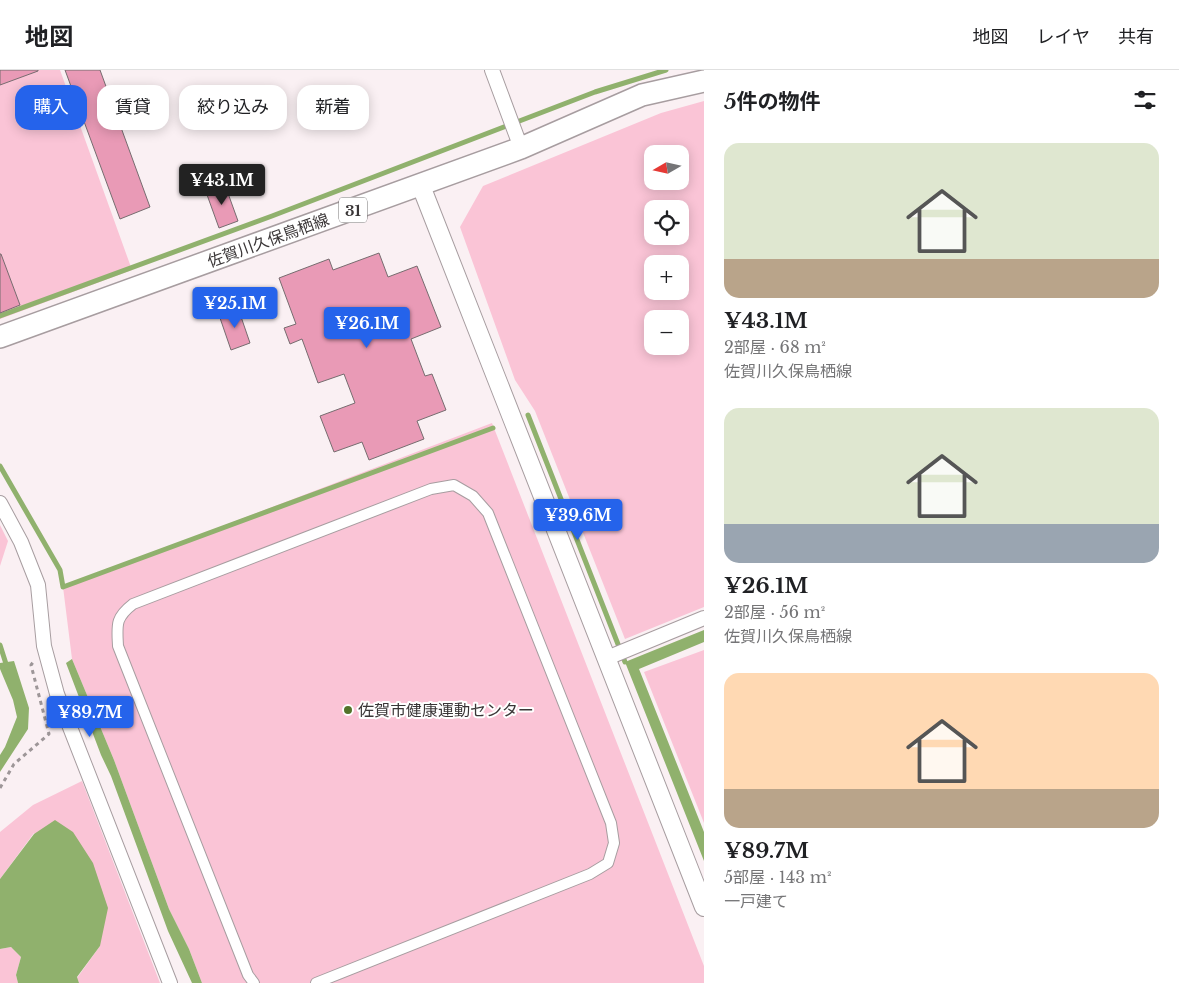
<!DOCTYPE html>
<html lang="ja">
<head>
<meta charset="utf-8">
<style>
	body { margin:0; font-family:"Libre Baskerville","Noto Sans JP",serif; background:#f2f2f2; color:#202124; height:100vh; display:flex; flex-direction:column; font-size:19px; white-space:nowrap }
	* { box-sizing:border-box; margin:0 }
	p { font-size:16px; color:#757577 }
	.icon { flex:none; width:28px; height:28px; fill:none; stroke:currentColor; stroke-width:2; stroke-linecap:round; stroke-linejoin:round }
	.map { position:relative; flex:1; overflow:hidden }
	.sheet { display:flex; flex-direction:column; background:#fff; width:475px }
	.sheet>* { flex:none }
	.top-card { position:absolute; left:15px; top:15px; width:475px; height:45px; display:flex; gap:10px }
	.needle { width:32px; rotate:261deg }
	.fabs { position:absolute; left:644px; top:75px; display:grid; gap:10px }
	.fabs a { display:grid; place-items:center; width:45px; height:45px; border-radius:10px; background:#fff; box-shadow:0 2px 12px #0003; font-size:25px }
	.price { position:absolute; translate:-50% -42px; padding:0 11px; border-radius:5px; background:#2563eb; color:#fff; font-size:16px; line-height:32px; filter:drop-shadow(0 1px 2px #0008) }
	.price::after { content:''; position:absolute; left:50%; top:30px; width:15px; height:11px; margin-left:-8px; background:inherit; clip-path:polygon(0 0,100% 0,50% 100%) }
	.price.on { background:#222; color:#fff }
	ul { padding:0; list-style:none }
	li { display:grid; align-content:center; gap:10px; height:265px; padding:0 20px }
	li span { display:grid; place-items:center; height:155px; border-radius:15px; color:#555 }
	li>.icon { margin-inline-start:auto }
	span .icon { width:90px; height:90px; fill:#fffc; stroke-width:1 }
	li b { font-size:21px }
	h2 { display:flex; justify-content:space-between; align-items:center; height:60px; padding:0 20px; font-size:21px }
	.chip { padding:0 18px; border-radius:15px; background:#fff; box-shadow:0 2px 12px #0003; font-size:18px; line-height:45px }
	.chip.on { background:#2563eb; color:#fff }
	header { display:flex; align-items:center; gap:30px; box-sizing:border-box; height:70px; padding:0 25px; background:#fff; border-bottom:1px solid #e0e0e0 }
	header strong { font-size:24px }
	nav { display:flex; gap:28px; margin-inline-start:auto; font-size:18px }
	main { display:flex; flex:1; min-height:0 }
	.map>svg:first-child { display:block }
	.green { fill:#fac4d6; fill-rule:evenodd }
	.water { fill:#90b16d }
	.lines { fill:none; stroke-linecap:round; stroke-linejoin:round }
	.stream { stroke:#90b16d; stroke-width:5 }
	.building { fill:#e99ab6; stroke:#766c6f }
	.pedestrian-casing { stroke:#a79da0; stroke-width:12 }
	.minor-casing { stroke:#a79da0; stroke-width:16 }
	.tertiary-casing { stroke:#a79da0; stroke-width:20 }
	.primary-casing { stroke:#a79da0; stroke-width:24 }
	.path { stroke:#9d9698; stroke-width:3; stroke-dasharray:4 4; stroke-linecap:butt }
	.pedestrian { stroke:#fff; stroke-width:10 }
	.minor { stroke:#fff; stroke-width:14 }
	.tertiary { stroke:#fff; stroke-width:18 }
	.primary { stroke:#fff; stroke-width:21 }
	.poi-dot { fill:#53732a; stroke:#fff; stroke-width:2 }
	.labels { text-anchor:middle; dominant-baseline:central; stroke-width:4; stroke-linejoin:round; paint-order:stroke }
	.shield { fill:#fff; stroke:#757273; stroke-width:1 }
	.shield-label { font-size:15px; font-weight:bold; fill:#3a3637 }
	.street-label { font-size:16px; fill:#3a3637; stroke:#fff }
	.poi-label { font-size:16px; fill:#3a3637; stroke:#fff; text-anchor:start }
</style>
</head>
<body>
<header>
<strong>地図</strong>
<nav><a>地図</a><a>レイヤ</a><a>共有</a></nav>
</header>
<main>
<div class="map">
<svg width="704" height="913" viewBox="0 0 704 913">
	<rect width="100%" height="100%" fill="#faf0f3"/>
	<!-- green -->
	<path class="green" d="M0,0H60L132,200L0,249Z
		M704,31V537L625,569L535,341L515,310L460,157L483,116L661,43ZM652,84H680V111H652ZM652,139H680V166H652ZM652,194H680V221H652ZM652,249H680V276H652Z
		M492,353L704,896V913H202L189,879L169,839L114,690L72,589L63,517Z
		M0,455L8,471L0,496Z
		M704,580V753L644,602Z
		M82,711L160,913H79L77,908L100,876L34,763L0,809V762L33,735Z
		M11,877L21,887L16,905L18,913H0V879Z"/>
	<!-- water -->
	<path class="water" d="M704,560V572L639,599L704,762V791L625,592Z
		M72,589L114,690L169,839L189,879L202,913H192L168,861L111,706L101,685L66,593Z
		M14,591L29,638L28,659L0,702V685L5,677L17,647L13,630L0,599V593Z
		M55,750L73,762L93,793L108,838L100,876L77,907L79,913H18L16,905L21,887L11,877L0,879V809L34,764Z"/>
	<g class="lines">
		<!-- stream -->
		<path class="stream" d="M0,246L272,146L595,22L666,0
			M528,345L625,592
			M0,396L60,500L63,517L493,358
			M0,575L7,597"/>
	</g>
	<!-- building -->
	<path class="building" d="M0,0H38V1L0,15Z
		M65,0H100L150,137L120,149Z
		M225,115L238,151L219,158L206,122Z
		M379,183L388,207L417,196L441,257L411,269L425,306L432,304L446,340L417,351L424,369L369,390L362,372L334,382L320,346L355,333L344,304L318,313L302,269L290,274L284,258L296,254L279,208L329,189L333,200Z
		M0,184H1L20,235L0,243Z
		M238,238L250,273L231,280L219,245Z"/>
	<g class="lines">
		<!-- pedestrian casing -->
		<g class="pedestrian-casing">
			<path id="pedestrian" d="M254,913L248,905L118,576C117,555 115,548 133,534L431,419L454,415L473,426L488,443L611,753L614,773L608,793L590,804L316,913"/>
		</g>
		<!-- minor casing -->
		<g class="minor-casing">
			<path id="minor" d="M492,0L521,78
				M0,433L21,472L38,515L44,576L57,624L170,913
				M607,588L704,548"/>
		</g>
		<!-- tertiary casing -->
		<g class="tertiary-casing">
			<path id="tertiary" d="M421,116L704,837"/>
		</g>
		<!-- primary casing -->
		<g class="primary-casing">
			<path id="primary" d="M0,267L521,78L642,25L704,11"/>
		</g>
		<!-- path -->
		<path class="path" d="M0,718L14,694L49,664L31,595L34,591"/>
		<!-- pedestrian -->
		<use href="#pedestrian" class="pedestrian"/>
		<!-- minor -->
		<use href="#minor" class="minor"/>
		<!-- tertiary -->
		<use href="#tertiary" class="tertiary"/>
		<!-- primary -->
		<use href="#primary" class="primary"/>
	</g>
	<!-- markers -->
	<circle class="poi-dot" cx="348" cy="640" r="5"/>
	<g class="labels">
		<!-- shield labels -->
		<rect class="shield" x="339" y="127.5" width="28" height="25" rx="4"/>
		<g class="shield-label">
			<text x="353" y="140">31</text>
		</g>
		<!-- street labels -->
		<g class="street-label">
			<text transform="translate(268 170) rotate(-20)">佐賀川久保鳥栖線</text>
		</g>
		<!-- poi labels -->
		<g class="poi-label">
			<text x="358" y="640">佐賀市健康運動センター</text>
		</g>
	</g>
</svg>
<div class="fabs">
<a><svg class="needle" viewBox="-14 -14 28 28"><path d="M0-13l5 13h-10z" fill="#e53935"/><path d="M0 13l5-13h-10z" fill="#757577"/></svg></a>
<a><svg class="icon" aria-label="locate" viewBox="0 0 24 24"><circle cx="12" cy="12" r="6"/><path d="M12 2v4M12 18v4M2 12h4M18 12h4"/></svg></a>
<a>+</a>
<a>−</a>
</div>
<b class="price on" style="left:222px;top:136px">¥43.1M</b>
<b class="price" style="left:235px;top:259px">¥25.1M</b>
<b class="price" style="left:367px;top:279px">¥26.1M</b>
<b class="price" style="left:578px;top:471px">¥39.6M</b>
<b class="price" style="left:90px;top:668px">¥89.7M</b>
<div class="top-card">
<a class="chip on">購入</a>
<a class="chip">賃貸</a>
<a class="chip">絞り込み</a>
<a class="chip">新着</a>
</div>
</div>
<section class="sheet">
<h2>5件の物件<svg class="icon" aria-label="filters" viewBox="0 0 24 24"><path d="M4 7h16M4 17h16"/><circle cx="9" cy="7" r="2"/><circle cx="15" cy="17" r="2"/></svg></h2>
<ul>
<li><span style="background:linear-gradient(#dfe7d0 75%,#b9a48a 0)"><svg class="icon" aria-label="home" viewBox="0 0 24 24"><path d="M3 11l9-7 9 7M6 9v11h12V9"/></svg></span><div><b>¥43.1M</b><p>2部屋 · 68 m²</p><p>佐賀川久保鳥栖線</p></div></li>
<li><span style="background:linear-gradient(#dfe7d0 75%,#9aa5b1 0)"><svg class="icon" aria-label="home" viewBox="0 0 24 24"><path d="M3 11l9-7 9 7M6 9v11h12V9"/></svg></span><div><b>¥26.1M</b><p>2部屋 · 56 m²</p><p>佐賀川久保鳥栖線</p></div></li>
<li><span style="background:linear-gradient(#ffd9b3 75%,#b9a48a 0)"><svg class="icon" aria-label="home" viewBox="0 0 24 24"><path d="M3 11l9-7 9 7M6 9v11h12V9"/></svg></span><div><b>¥89.7M</b><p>5部屋 · 143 m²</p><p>一戸建て</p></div></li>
</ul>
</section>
</main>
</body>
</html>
